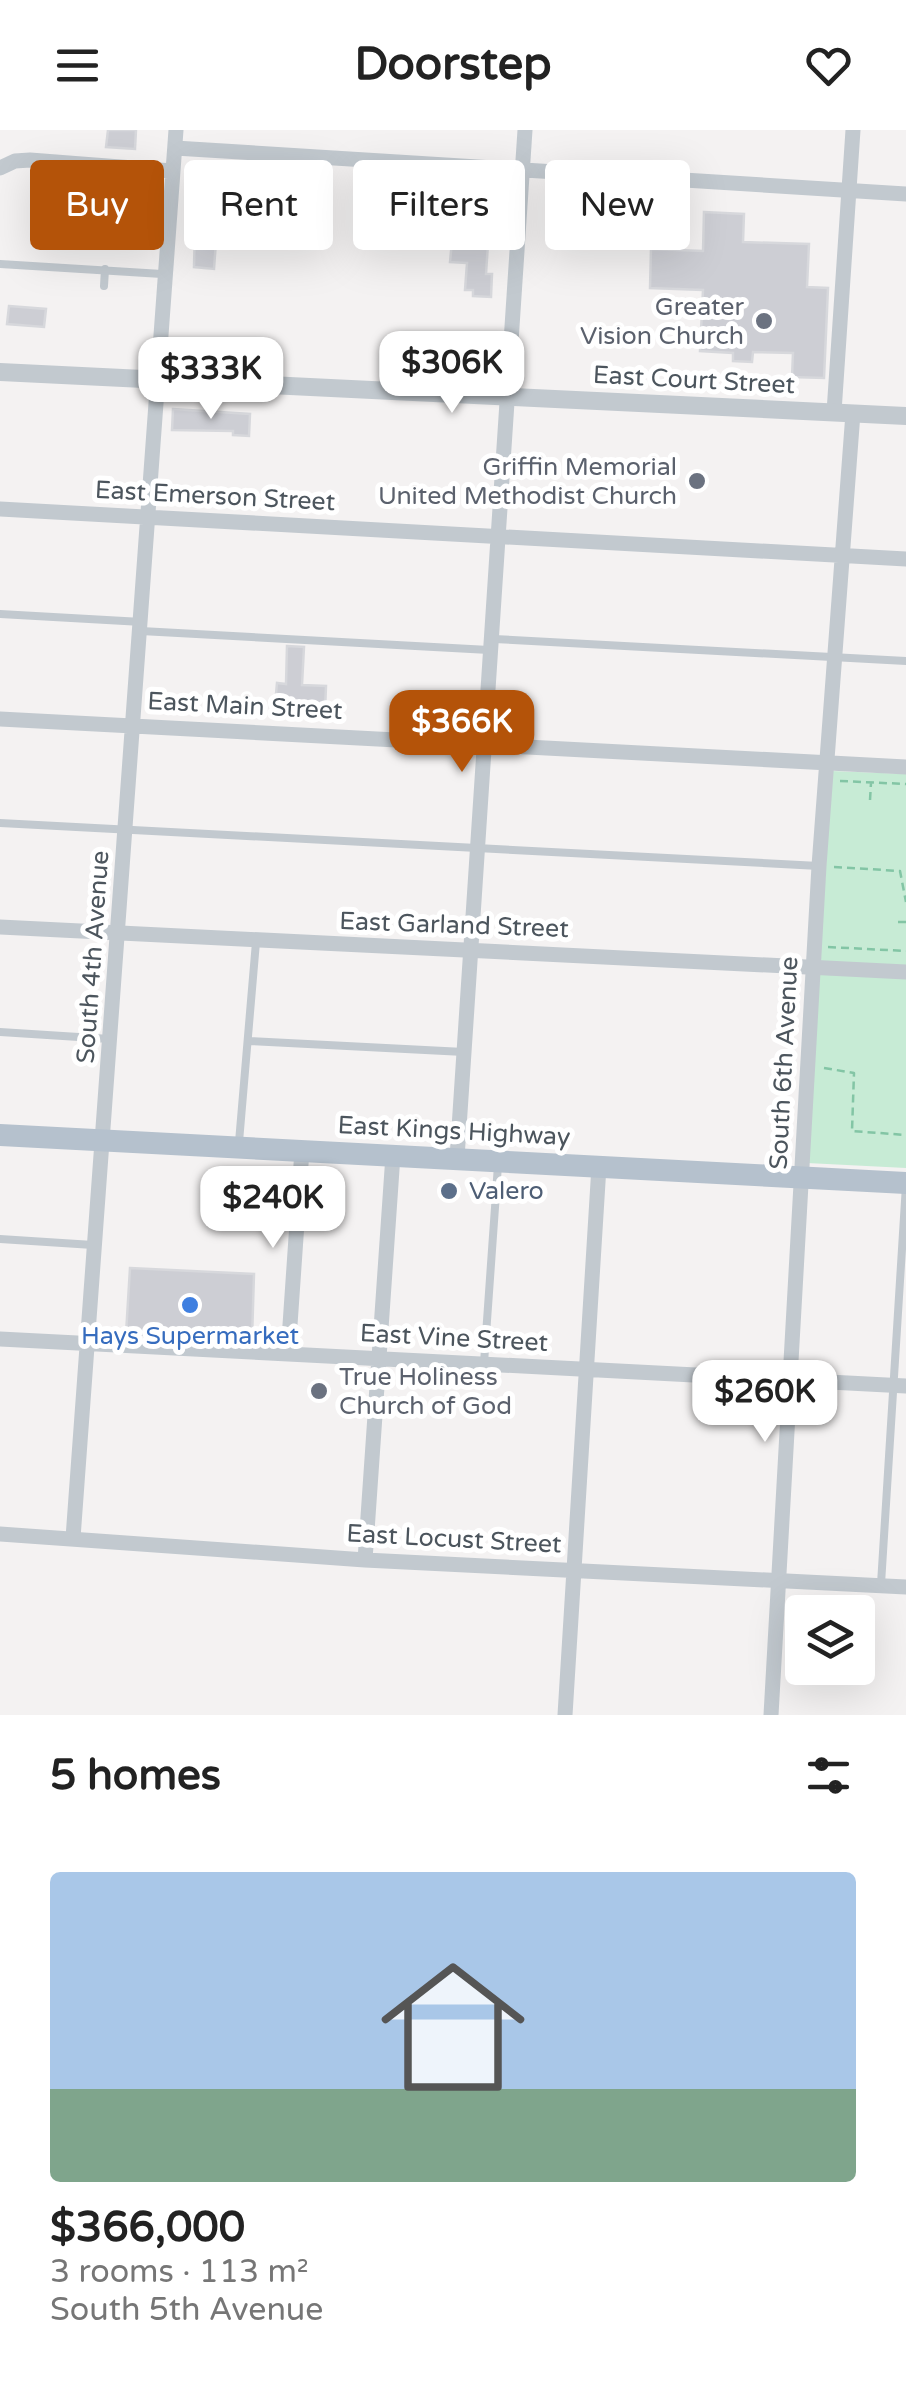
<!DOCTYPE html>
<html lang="en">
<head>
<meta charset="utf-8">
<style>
	body { margin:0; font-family:"Varela Round",sans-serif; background:#f2f2f2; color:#222; height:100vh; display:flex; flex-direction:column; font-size:38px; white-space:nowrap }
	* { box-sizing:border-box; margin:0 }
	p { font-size:32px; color:#767676 }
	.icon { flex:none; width:55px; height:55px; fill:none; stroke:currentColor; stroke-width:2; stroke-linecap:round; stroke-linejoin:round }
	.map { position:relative; height:1585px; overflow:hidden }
	.drawer { display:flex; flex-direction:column; background:#fff; flex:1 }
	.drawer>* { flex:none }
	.top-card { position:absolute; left:30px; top:30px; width:848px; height:90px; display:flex; gap:20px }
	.fabs { position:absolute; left:785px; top:1465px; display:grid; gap:20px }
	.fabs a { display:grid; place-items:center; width:90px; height:90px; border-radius:10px; background:#fff; box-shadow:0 10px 40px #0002; font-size:50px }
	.price { position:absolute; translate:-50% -85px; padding:0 22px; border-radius:20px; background:#fff; color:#222; font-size:32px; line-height:65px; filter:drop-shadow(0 2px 5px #0008) }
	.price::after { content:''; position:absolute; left:50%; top:60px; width:30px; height:22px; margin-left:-15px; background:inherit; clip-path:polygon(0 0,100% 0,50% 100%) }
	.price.selected { background:#b45309; color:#fff }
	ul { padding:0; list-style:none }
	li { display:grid; align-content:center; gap:20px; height:530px; padding:0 50px }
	li span { display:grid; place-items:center; height:310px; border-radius:10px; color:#555 }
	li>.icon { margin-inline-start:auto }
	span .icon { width:180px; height:180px; fill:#fffc; stroke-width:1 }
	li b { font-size:42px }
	h2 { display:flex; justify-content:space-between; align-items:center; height:120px; padding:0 50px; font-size:42px }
	.chip { padding:0 35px; border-radius:10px; background:#fff; box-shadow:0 10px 40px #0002; font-size:35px; line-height:90px }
	.chip.selected { background:#b45309; color:#fff }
	header { display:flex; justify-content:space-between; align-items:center; height:130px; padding:0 50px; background:#fff; font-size:45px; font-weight:700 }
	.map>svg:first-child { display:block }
	.green { fill:#c7ebd5 }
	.building { fill:#cdced4; stroke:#d7d8dc; stroke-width:2.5 }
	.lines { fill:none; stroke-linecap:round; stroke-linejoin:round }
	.path { stroke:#83c5a5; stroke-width:2.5; stroke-dasharray:8 5; stroke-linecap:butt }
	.service { stroke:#c2c9cf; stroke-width:8 }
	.minor { stroke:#c2c9cf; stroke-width:15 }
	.tertiary { stroke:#c2c9cf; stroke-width:18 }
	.primary { stroke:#b5c1cd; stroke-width:22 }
	.worship-dot { fill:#6b7280; stroke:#fff; stroke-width:4 }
	.service-dot { fill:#5c6f8a; stroke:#fff; stroke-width:4 }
	.shop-dot { fill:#3f7fe0; stroke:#fff; stroke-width:4 }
	.labels { text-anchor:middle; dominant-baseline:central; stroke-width:10; stroke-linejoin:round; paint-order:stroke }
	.worship-label { font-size:25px; fill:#5b616d; stroke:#fff; text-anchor:end }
	.street-label { font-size:25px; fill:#4c555d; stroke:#fff }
	.service-label { font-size:25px; fill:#4e5e75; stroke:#fff; text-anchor:start }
	.shop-label { font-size:25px; fill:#366cbe; stroke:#fff }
</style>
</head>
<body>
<header><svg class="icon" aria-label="menu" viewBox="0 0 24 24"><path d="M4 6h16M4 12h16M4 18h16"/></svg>Doorstep<svg class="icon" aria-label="heart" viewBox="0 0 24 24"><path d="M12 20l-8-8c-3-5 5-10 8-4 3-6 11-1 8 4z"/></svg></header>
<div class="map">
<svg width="906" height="1585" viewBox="0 0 906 1585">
	<rect width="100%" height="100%" fill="#f4f2f2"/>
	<!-- green -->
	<path class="green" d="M832,641L906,644V1038L807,1033Z"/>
	<!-- building -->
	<path class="building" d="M108,0H136L135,19L106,17Z
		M704,82L744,84L743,112L809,114L807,157L828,158L824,248L792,247L793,223L753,222L752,232L733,231V223L700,221L703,160L650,158L651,119L703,121Z
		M195,96L217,98L214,139L194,137Z
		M452,111L488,114L486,144H492L491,167L473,166V160H465L467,133L450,132Z
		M9,176L46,179L44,197L7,194Z
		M173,279L250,284L249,306L233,305V301L172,300Z
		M287,516L304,517L302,555L326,556L325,581L275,575L277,553L286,554Z
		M130,1138L254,1144L252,1209L126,1204Z"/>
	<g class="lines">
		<!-- path -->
		<path class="path" d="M840,651L906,654
			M870,670L871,653
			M834,737L900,741L906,772
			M898,792H906
			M828,817L906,821
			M824,938L854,943L852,1001L906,1005"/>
		<!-- service -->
		<path class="service" d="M0,134L162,144
			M104,156L105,139
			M0,484L142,492
			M141,501L489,520
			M494,509L906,531
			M0,693L819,736
			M0,902L110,909
			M251,911L464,922
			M239,1012L256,812
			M0,1109L93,1115
			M484,1233L498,1035
			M881,1454L906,1055"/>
		<!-- minor -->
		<path class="minor" d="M175,18L906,64
			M0,38L15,31L30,30L172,41
			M834,282L853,0
			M0,379L906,429
			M0,589L906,637
			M0,797L906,842
			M457,1028L525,0
			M0,1209L906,1256
			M288,1224L302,1020
			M0,1404L365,1430L906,1457
			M73,1408L176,0
			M365,1430L393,1025
			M565,1585L599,1036
			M771,1585L819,736L853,283"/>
		<!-- tertiary -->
		<path class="tertiary" d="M0,242L906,286"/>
		<!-- primary -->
		<path class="primary" d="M0,1005L906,1053"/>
	</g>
	<!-- markers -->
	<g class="worship-dot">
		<circle cx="764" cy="191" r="10"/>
		<circle cx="697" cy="351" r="10"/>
		<circle cx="319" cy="1261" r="10"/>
	</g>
	<circle class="service-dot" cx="449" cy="1061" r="10"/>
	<circle class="shop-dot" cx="190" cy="1175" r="10"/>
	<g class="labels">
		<!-- worship labels -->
		<g class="worship-label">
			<text x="744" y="177">Greater<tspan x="744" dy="29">Vision Church</tspan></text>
			<text x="677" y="337">Griffin Memorial<tspan x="677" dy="29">United Methodist Church</tspan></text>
			<text x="339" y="1247" text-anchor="start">True Holiness<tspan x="339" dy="29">Church of God</tspan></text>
		</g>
		<!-- street labels -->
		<g class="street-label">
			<text transform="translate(694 250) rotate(3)">East Court Street</text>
			<text transform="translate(215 366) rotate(3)">East Emerson Street</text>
			<text transform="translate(245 576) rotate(3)">East Main Street</text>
			<text transform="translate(454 795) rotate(2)">East Garland Street</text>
			<text transform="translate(93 827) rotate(-86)">South 4th Avenue</text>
			<text transform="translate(784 933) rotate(-87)">South 6th Avenue</text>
			<text transform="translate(454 1001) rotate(3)">East Kings Highway</text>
			<text transform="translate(454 1208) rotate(3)">East Vine Street</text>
			<text transform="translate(454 1409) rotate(3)">East Locust Street</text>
		</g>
		<!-- service labels -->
		<g class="service-label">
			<text x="469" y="1061">Valero</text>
		</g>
		<!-- shop labels -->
		<g class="shop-label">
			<text x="190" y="1206">Hays Supermarket</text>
		</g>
	</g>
</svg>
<div class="fabs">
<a><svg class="icon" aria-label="layers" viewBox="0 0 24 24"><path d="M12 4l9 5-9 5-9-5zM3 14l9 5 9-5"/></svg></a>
</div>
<b class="price" style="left:452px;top:286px">$306K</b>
<b class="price" style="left:211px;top:292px">$333K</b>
<b class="price selected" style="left:462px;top:645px">$366K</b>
<b class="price" style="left:273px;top:1121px">$240K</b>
<b class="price" style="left:765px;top:1315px">$260K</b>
<div class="top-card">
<a class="chip selected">Buy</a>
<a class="chip">Rent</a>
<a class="chip">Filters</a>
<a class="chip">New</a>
</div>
</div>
<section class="drawer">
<h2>5 homes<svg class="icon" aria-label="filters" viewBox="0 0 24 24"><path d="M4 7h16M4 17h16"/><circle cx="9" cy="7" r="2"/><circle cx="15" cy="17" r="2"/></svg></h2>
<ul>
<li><span style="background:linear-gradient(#a9c7e8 70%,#7fa58c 0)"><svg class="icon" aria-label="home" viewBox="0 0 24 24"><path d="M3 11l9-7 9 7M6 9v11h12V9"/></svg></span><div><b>$366,000</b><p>3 rooms · 113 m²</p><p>South 5th Avenue</p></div></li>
</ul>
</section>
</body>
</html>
